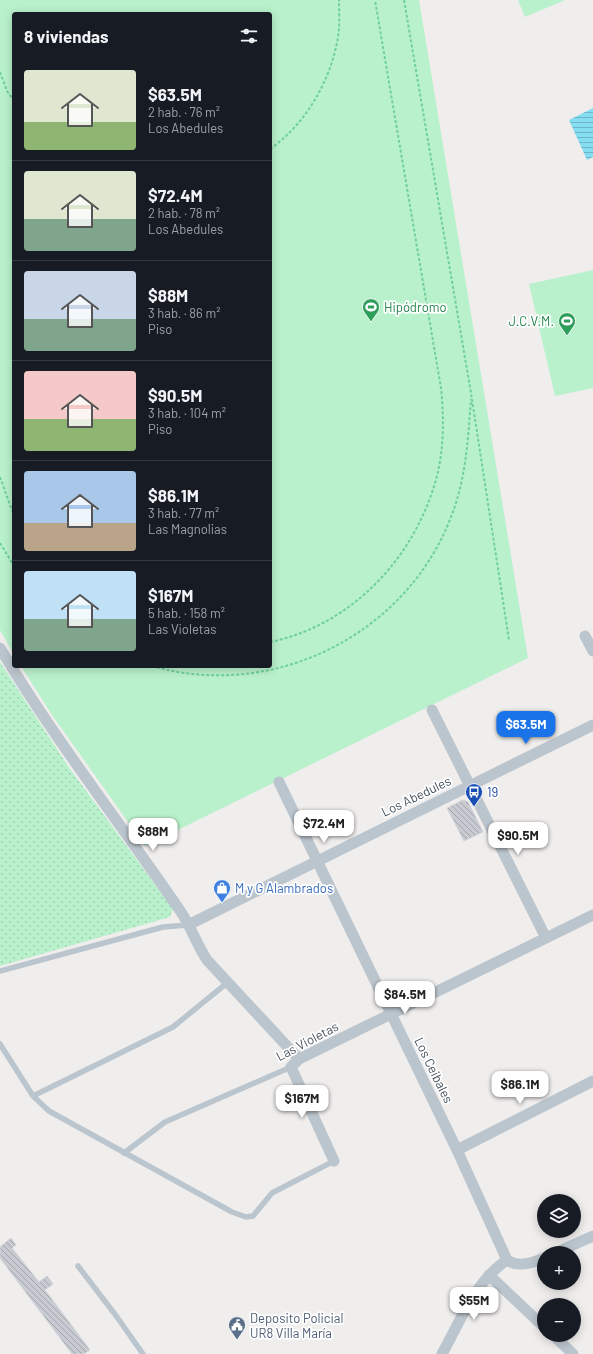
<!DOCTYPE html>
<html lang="es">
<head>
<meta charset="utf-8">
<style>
	body { margin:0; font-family:Barlow,sans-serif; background:#20242c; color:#f1f3f6; height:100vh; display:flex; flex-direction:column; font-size:15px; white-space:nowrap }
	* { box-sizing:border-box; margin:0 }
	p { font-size:13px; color:#9ea1a6 }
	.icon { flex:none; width:22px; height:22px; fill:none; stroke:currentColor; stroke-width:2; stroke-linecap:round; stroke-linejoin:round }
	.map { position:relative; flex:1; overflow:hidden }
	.details { position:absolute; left:12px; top:12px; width:260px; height:656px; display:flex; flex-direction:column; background:#171b24; border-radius:4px; box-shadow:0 2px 10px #0003 }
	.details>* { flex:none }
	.controls { position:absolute; left:537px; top:1194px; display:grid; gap:8px }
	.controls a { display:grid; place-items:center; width:44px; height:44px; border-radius:50%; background:#171b24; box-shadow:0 2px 10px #0003; font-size:20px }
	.price { position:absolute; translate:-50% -34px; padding:0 9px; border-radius:8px; background:#fff; color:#222; font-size:13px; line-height:26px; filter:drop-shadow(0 1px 2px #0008) }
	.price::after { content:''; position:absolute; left:50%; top:24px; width:12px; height:9px; margin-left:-6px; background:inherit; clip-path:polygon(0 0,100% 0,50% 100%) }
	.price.current { background:#1a73e8; color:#fff }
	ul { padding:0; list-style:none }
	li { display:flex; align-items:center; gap:12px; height:100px; padding:0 12px }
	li+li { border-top:1px solid #363941 }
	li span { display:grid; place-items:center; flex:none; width:112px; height:80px; border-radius:4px; color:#555 }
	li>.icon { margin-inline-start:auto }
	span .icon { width:48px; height:48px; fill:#fffc; stroke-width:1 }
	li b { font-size:17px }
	h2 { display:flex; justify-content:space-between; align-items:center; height:48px; padding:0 12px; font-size:17px }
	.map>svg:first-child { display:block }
	.grass { fill:url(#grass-dots) }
	.pitch { fill:#b9f1cc }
	.water { fill:url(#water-rules) }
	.building { fill:url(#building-back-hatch); stroke:#d1d4d9 }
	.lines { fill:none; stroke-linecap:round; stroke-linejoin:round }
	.path { stroke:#6fd09d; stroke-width:2; stroke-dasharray:3 2; stroke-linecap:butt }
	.lane { stroke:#bbc5cd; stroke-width:5.5 }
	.street { stroke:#bbc5cd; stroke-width:11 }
	.labels { text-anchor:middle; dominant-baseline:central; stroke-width:3.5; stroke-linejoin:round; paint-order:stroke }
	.leisure-label { font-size:13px; fill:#27864d; stroke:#fff; text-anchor:start }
	.transit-label { font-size:13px; fill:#164399; stroke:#fff; text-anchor:start }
	.street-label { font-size:13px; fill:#45515b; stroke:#fff }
	.shop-label { font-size:13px; fill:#366cbe; stroke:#fff; text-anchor:start }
	.service-label { font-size:13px; fill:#4e5e75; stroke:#fff; text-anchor:start }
</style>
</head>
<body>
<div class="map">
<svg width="593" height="1354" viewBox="0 0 593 1354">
	<defs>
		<pattern id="grass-dots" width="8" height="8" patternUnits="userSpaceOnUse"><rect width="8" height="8" fill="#b9f1cc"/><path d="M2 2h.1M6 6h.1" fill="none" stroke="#a0d0b1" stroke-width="1.8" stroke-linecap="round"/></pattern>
		<pattern id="water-rules" width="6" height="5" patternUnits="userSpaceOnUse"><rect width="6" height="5" fill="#84ddf0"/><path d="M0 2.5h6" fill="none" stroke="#6eb6c5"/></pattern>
		<pattern id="building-back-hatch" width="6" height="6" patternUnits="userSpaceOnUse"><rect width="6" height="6" fill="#c7cad0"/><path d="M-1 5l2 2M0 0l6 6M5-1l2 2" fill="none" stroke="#a3a6ac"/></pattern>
	</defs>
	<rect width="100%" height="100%" fill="#f0eded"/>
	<!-- grass -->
	<path class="grass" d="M0,662L70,769L173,909L170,917L0,966Z"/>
	<!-- pitch -->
	<path class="pitch" d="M0,0H419L528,658L145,846L52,715L21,666H270V14H14V655L0,630Z
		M518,0H565L525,17Z
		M593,270V388L555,396L529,284Z"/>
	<!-- water -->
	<path class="water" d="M593,108V157L587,160L569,120Z"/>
	<!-- building -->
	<path class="building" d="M463,800L468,802L483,832L464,841L447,808Z
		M11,1238L16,1245L12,1248L39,1282L47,1276L53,1284L45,1290L90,1350L84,1354H72L0,1258V1247Z"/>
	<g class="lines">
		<!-- path -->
		<path class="path" d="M404,0L471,393L509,640
			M0,72L7,91L14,101
			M270,149C306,124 331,80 338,37C340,25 339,12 339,0
			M0,477L14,516
			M0,543L14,566
			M270,642C353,625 416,556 437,476C444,448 444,417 441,388L375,0
			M152,666C273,701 406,635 451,517C466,479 468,439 471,399"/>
		<!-- lane -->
		<path class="lane" d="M0,971L163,927L188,925
			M0,1044L33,1096L49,1111L232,1212L246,1217L253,1216L272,1193L334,1161
			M33,1096L173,1027L227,983
			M124,1153L165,1122L291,1067
			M78,1266L117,1317L143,1354"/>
		<!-- street -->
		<path class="street" d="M585,636L593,651
			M0,648C55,740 121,824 181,912C191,927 197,945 207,960L299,1059
			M432,710L546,938
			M279,782L457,1150L507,1260C518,1268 533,1263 544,1258
			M188,925L593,725
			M457,1150L593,1081
			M334,1161L291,1067L299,1059L593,915
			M555,1253L593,1236
			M489,1275L544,1327
			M553,1335L573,1354
			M442,1354C460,1322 475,1281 507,1260"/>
	</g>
	<!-- icons -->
	<defs>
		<g id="stadium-pin" transform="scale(0.9)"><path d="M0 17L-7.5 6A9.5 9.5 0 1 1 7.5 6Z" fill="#2e9e5b" stroke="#fff"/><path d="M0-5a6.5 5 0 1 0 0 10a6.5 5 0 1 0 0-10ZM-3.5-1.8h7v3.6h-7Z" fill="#fff"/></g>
		<g id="bus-pin" transform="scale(0.9)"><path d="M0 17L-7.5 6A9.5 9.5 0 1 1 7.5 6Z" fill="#1a4fb4" stroke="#fff"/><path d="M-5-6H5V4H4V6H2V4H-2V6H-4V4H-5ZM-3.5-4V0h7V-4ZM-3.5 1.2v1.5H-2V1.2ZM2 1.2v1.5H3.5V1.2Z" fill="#fff"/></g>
		<g id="shop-pin" transform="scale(0.9)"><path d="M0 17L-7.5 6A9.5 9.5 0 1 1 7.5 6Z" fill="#3f7fe0" stroke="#fff"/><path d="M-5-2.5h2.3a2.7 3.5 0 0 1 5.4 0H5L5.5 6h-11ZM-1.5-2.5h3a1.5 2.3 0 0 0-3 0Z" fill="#fff"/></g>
		<g id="civic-pin" transform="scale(0.9)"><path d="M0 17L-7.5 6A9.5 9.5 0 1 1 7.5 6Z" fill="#5c6f8a" stroke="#fff"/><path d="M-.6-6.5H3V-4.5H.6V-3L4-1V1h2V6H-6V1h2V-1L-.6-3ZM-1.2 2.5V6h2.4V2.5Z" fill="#fff"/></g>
	</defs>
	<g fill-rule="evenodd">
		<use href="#stadium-pin" x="371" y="307"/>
		<use href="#stadium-pin" x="567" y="321"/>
		<use href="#bus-pin" x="474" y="792"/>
		<use href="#shop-pin" x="222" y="888"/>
		<use href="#civic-pin" x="237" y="1325"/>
	</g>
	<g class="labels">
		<!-- leisure labels -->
		<g class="leisure-label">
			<text x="384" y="307">Hipódromo</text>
			<text x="554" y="321" text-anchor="end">J.C.V.M.</text>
		</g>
		<!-- transit labels -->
		<g class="transit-label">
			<text x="487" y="792">19</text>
		</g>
		<!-- street labels -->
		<g class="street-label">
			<text transform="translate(416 796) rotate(-26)">Los Abedules</text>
			<text transform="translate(307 1041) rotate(-28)">Las Violetas</text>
			<text transform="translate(434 1070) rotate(64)">Los Ceibales</text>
		</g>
		<!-- shop labels -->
		<g class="shop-label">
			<text x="235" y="888">M y G Alambrados</text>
		</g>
		<!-- service labels -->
		<g class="service-label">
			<text x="250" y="1318">Deposito Policial<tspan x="250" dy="15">UR8 Villa María</tspan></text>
		</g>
	</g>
</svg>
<div class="controls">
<a><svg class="icon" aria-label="layers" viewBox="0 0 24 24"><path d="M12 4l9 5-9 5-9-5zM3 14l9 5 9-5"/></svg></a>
<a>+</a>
<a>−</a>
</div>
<b class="price current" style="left:526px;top:745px">$63.5M</b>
<b class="price" style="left:324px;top:844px">$72.4M</b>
<b class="price" style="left:153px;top:852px">$88M</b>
<b class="price" style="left:518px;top:856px">$90.5M</b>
<b class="price" style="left:405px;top:1015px">$84.5M</b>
<b class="price" style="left:520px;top:1105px">$86.1M</b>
<b class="price" style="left:302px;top:1119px">$167M</b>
<b class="price" style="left:474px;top:1321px">$55M</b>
<section class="details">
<h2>8 viviendas<svg class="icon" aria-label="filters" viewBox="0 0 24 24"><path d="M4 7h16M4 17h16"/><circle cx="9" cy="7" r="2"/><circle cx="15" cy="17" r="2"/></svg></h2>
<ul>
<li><span style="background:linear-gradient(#dfe7d0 65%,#8fb573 0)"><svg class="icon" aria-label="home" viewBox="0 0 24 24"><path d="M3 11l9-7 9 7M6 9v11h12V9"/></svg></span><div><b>$63.5M</b><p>2 hab. · 76 m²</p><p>Los Abedules</p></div></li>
<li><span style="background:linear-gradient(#dfe7d0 60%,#7fa58c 0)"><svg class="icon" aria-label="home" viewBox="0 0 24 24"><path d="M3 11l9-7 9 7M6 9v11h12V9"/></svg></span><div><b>$72.4M</b><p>2 hab. · 78 m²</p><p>Los Abedules</p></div></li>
<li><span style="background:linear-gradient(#c9d6e8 60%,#7fa58c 0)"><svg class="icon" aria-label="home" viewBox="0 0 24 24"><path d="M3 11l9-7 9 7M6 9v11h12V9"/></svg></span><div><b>$88M</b><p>3 hab. · 86 m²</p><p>Piso</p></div></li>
<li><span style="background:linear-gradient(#f6c9c9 60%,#8fb573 0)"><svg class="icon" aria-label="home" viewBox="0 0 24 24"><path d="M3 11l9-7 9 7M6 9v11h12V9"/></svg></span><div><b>$90.5M</b><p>3 hab. · 104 m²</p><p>Piso</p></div></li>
<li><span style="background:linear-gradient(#a9c7e8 65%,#b9a48a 0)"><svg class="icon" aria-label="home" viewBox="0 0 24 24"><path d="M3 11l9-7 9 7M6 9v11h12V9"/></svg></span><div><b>$86.1M</b><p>3 hab. · 77 m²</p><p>Las Magnolias</p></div></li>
<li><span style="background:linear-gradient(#bfe0f5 60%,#7fa58c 0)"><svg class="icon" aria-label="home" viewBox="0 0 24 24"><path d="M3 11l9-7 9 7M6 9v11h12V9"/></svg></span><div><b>$167M</b><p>5 hab. · 158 m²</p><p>Las Violetas</p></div></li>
</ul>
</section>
</div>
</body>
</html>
